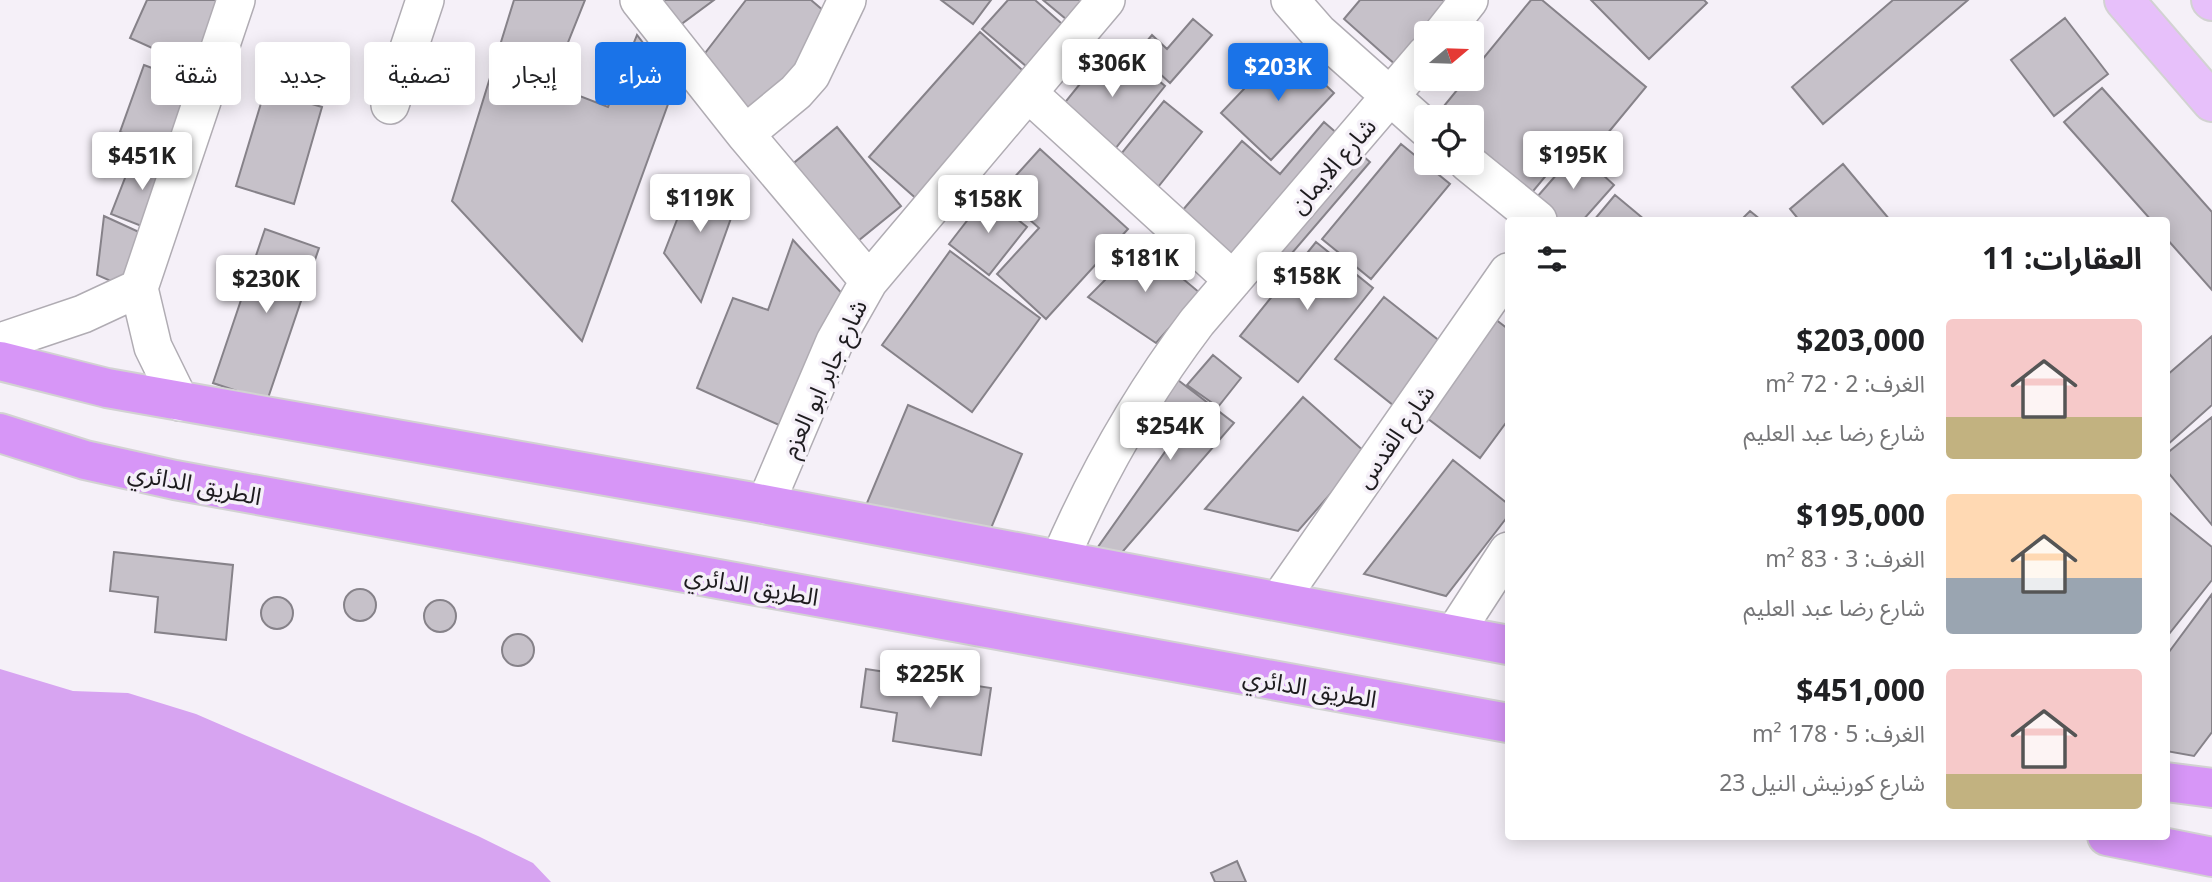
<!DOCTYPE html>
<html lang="ar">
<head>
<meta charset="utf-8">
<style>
	body { margin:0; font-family:"Noto Sans","Noto Sans Arabic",sans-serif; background:#f6f6f6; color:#202124; direction:rtl; height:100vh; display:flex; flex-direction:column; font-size:26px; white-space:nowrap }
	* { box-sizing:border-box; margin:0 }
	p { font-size:23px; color:#757577 }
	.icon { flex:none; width:38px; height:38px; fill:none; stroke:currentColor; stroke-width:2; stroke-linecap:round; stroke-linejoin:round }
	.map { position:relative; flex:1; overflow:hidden; direction:ltr }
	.drawer { position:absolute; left:1505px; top:217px; width:665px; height:623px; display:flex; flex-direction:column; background:#fff; border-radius:7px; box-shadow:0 4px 18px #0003; direction:rtl }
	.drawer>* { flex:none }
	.top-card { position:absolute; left:21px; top:42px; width:665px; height:63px; direction:rtl; display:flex; gap:14px }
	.needle { width:46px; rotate:71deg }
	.buttons { position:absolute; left:1414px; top:21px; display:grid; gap:14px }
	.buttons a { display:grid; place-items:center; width:70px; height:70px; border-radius:7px; background:#fff; box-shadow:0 4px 18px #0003; font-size:35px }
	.price { position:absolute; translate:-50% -60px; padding:0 16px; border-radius:7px; background:#fff; color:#222; font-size:23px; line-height:46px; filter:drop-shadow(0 2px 4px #0008) }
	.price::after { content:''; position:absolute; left:50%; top:42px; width:21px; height:16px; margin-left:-10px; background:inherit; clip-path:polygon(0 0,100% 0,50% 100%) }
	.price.on { background:#1a73e8; color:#fff }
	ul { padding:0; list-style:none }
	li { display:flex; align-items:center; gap:21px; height:175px; padding:0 28px }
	li span { display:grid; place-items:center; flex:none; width:196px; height:140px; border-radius:7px; color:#555 }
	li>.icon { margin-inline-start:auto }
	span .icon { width:84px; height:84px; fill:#fffc; stroke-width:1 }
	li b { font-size:30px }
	h2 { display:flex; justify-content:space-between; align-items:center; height:84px; padding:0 28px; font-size:30px }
	.pill { padding:0 24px; border-radius:7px; background:#fff; box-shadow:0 4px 18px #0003; font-size:24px; line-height:63px }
	.pill.on { background:#1a73e8; color:#fff }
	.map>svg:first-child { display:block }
	.water { fill:#d7a4f1 }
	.building { fill:#c6c1c9; stroke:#868289; stroke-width:2 }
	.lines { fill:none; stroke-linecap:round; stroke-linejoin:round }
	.minor-casing { stroke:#b0acb3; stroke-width:40 }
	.major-casing { stroke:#d2d2d2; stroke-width:42 }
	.highway-casing { stroke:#d2d2d2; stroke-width:42 }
	.minor { stroke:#fff; stroke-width:37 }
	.major { stroke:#e7c0fa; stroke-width:38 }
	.highway { stroke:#d796f7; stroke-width:38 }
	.labels { text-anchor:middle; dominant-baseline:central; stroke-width:7; stroke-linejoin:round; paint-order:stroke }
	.street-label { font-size:24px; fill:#1e1c1f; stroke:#f5f0f8 }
</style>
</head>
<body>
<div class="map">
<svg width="2212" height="882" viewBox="0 0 2212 882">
	<rect width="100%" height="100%" fill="#f5f0f8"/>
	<!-- water -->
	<path class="water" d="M0,669L73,691L128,693L196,714L478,836L533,863L551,882H0Z"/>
	<!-- building -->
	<path class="building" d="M147,0H224L194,67L130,38Z
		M514,0H585L551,85L608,107L637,35L675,85L582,341L452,201Z
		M649,0H714L672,31Z
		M746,0H811L832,18L802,73L746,119L699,61Z
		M941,0H991L973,24Z
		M1008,0H1035L1069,30L1033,72L982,29Z
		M1043,0H1092L1072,24Z
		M1360,0H1455L1397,66L1344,19Z
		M1531,0H1542L1646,87L1593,151L1577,138L1524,202L1472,159V117H1435L1466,79H1472V72Z
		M1591,0H1704L1707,3L1649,59Z
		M1893,0H1968L1823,124L1792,87Z
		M2065,18L2108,74L2054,116L2011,60Z
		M1193,19L1212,35L1170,83L1137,53L1152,35L1167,49Z
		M980,32L1030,77L919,201L869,157Z
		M1113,43L1165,86L1111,154L1058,111Z
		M1285,46L1334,93L1271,160L1221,113Z
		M144,65L200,86L177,152L120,132Z
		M2102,88L2212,212V290L2166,238V220H2151L2064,122Z
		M265,90L322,107L294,204L236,186Z
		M1164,101L1202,132L1150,197L1112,165Z
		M1324,122L1370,162L1286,260L1253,232L1215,276L1164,232L1242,141L1280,174Z
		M837,127L901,206L853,245L789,167Z
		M1401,144L1450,184L1371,279L1322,239Z
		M1040,149L1128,229L1046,319L997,274L1039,228L1000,193Z
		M1577,151L1614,185L1583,220H1549L1531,204Z
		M134,155L172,169L149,229L111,214Z
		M1843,164L1890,220H1799L1790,209Z
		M691,184L740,193L701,302L664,253Z
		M987,195L1027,227L989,275L949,244Z
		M1615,195L1645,220H1594Z
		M1750,211L1761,220H1741Z
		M104,216L152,238L129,289L97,275Z
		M265,229L319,248L267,401L213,383Z
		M793,240L847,299L788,429L697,388L733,298L768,310Z
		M1316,242L1373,288L1298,382L1240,336Z
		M1141,244L1200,293L1156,343L1088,297Z
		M950,251L1040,318L972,412L882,345Z
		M1384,297L1451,350L1403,413L1335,359Z
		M1495,319L1508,329V420L1480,458L1423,415Z
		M2212,336V405L2166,446V376Z
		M1213,355L1241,378L1218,407L1187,385Z
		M1174,377L1234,423L1118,557L1098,547L1181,429L1158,395Z
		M1303,397L1366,453L1298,531L1205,509Z
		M908,405L1022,454L989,533L862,515Z
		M2212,417V525L2166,470V454Z
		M1453,460L1508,504V516L1446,596L1364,574Z
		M2166,510L2212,547V580L2169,634Z
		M114,552L233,565L226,640L155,632L158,597L110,591Z
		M344 605a16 16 0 1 1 32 0a16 16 0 1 1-32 0Z
		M2212,594V732L2194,756L2166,751V656Z
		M261 613a16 16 0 1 1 32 0a16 16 0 1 1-32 0Z
		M424 616a16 16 0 1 1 32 0a16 16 0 1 1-32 0Z
		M502 650a16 16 0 1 1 32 0a16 16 0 1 1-32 0Z
		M866,669L991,688L981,755L893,741L897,713L861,707Z
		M1237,861L1246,882H1215L1211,873Z"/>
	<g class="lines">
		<!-- minor casing -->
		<g class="minor-casing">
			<path id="minor" d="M639,0L745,134L869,281
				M1290,0L1318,32L1426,128
				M1443,33L1469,0
				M1028,93L1233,280
				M390,105L425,0
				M745,134L796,92L811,75L847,0
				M1468,163L1538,220
				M0,342L83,314L139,288
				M180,402L153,347L139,288L236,0
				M765,505L835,341L869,281L1106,0
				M1060,559C1097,473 1141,396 1197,322L1426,54
				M1280,599L1508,272
				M1454,634L1508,551"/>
		</g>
		<!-- major casing -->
		<g class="major-casing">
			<path id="major" d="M2124,0L2212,102
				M2211,0L2212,1"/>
		</g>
		<!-- highway casing -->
		<g class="highway-casing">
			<path id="highway" d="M0,361L107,388L747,501L1508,645
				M0,433L85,460L175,480L1508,723
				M2166,782L2212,788
				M2107,836L2212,857"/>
		</g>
		<!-- minor -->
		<use href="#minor" class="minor"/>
		<!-- major -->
		<use href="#major" class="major"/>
		<!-- highway -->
		<use href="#highway" class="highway"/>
	</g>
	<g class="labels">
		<!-- street labels -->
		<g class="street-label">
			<text transform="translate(1332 165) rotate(-49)">شارع الايمان</text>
			<text transform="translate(823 378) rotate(-65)">شارع جابر ابو العزم</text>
			<text transform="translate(1394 436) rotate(-55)">شارع القدس</text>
			<text transform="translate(195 483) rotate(11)">الطريق الدائري</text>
			<text transform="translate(752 585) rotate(10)">الطريق الدائري</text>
			<text transform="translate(1310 687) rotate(10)">الطريق الدائري</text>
		</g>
	</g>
</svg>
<div class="buttons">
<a><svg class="needle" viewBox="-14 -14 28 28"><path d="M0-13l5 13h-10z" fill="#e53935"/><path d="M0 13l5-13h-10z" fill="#757577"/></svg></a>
<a><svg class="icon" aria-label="locate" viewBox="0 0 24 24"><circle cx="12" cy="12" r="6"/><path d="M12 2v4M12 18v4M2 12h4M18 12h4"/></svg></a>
</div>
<b class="price" style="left:1112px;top:99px">$306K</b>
<b class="price on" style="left:1278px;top:103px">$203K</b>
<b class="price" style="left:1573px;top:191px">$195K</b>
<b class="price" style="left:142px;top:192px">$451K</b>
<b class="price" style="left:700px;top:234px">$119K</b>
<b class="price" style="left:988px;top:235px">$158K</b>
<b class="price" style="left:1145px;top:294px">$181K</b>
<b class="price" style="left:1307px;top:312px">$158K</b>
<b class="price" style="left:266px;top:315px">$230K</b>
<b class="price" style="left:1170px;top:462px">$254K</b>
<b class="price" style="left:930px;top:710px">$225K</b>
<div class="top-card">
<a class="pill on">شراء</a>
<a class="pill">إيجار</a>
<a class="pill">تصفية</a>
<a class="pill">جديد</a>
<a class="pill">شقة</a>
</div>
<section class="drawer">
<h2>العقارات: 11<svg class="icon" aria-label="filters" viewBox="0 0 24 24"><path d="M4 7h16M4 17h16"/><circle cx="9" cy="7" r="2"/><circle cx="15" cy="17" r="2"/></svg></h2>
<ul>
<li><span style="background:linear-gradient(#f6c9c9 70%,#c2b280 0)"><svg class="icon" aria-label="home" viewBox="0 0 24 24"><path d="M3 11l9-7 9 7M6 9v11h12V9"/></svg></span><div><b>$203,000</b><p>الغرف: 2 · 72 m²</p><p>شارع رضا عبد العليم</p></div></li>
<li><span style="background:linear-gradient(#ffd9b3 60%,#9aa5b1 0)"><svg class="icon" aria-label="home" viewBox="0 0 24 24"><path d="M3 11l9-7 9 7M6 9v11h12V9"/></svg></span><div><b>$195,000</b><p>الغرف: 3 · 83 m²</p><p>شارع رضا عبد العليم</p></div></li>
<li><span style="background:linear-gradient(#f6c9c9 75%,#c2b280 0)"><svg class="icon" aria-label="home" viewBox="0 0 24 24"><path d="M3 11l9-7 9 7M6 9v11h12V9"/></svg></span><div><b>$451,000</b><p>الغرف: 5 · 178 m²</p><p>شارع كورنيش النيل 23</p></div></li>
</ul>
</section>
</div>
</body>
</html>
